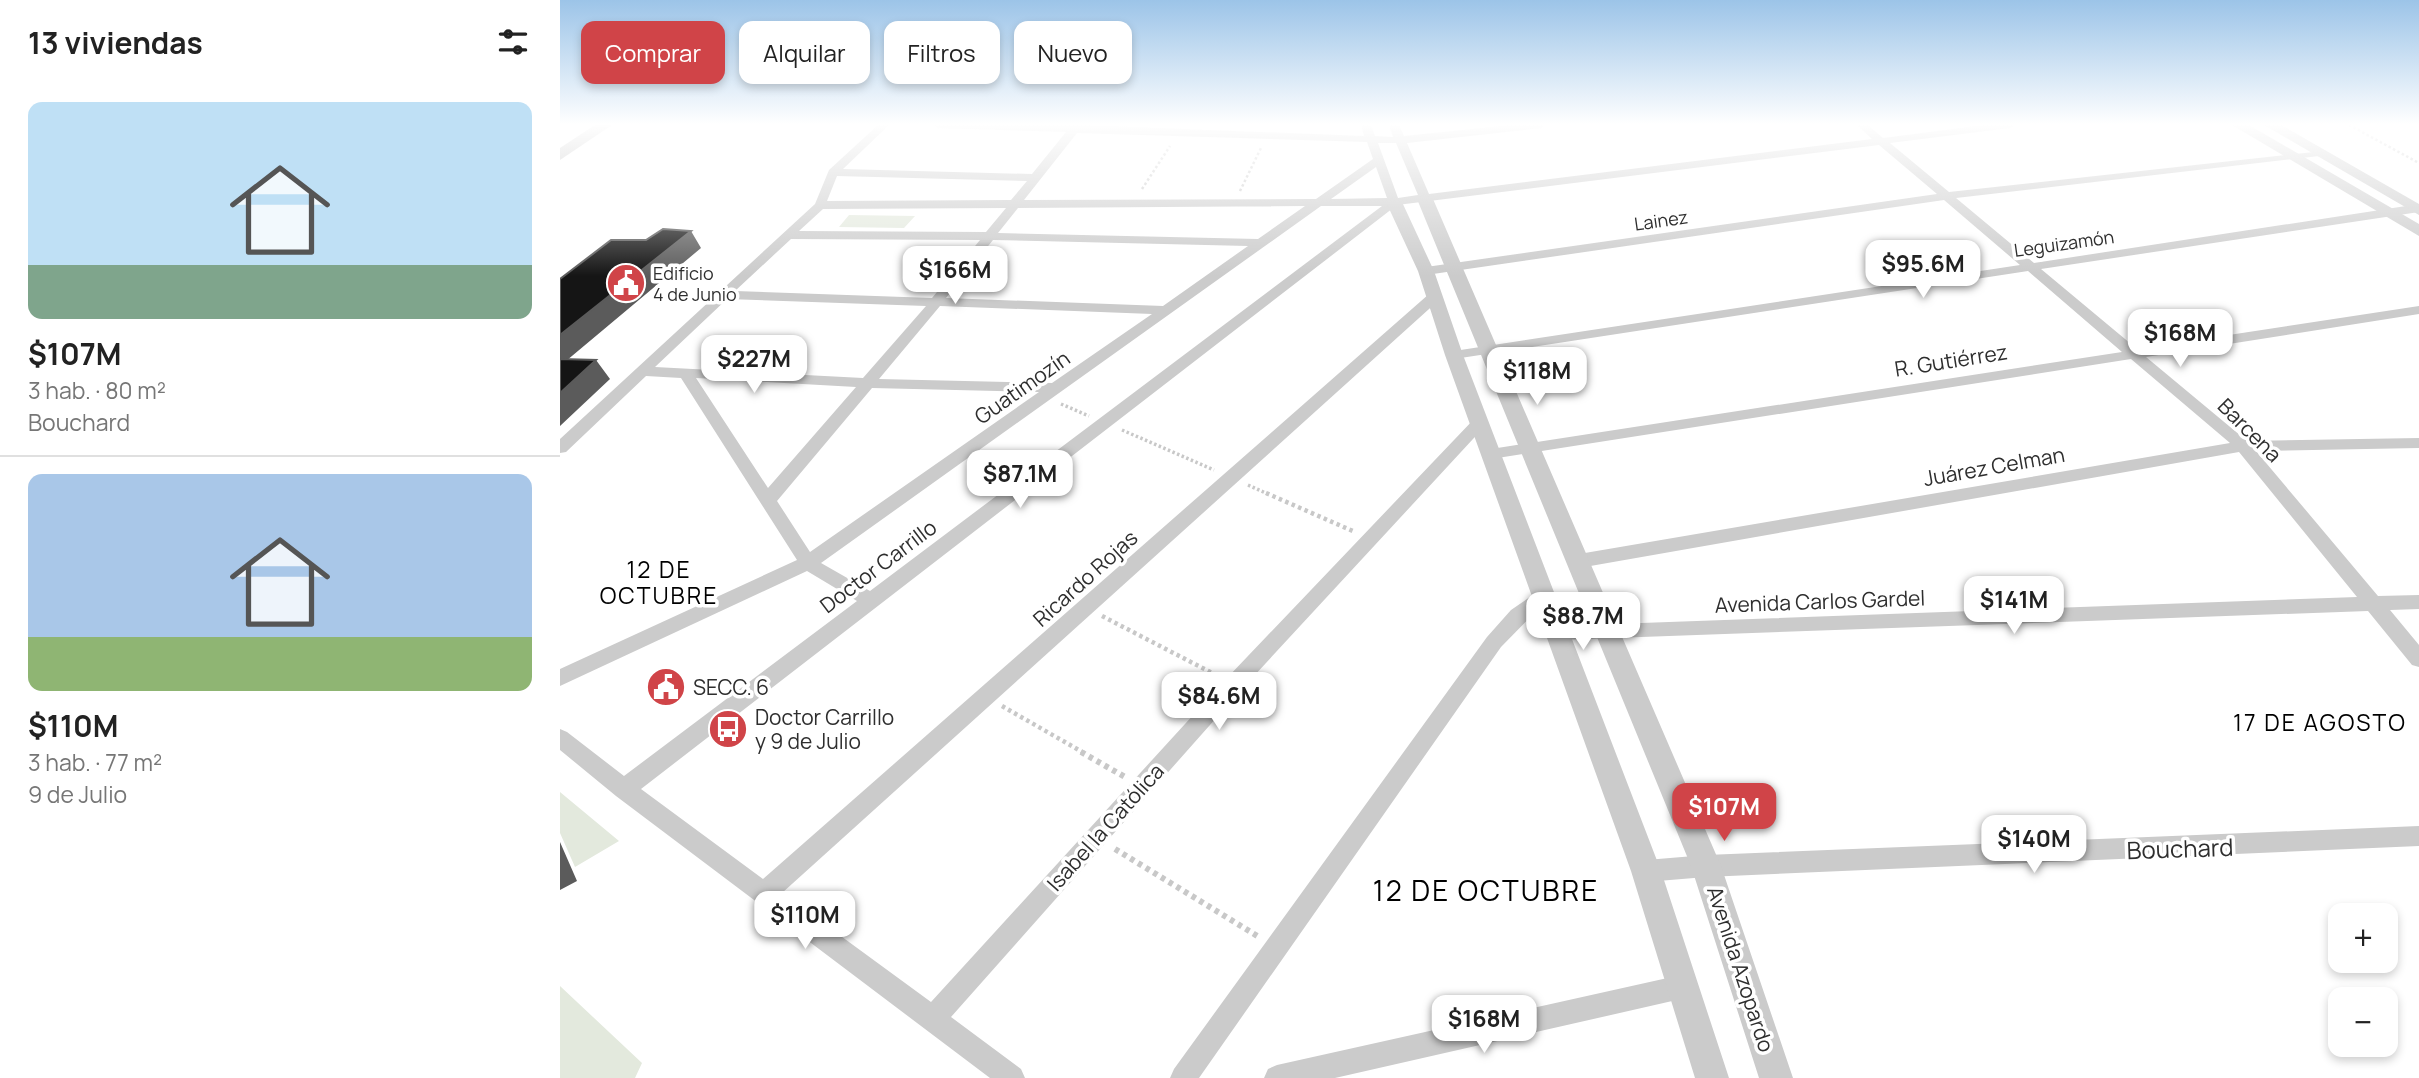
<!DOCTYPE html>
<html lang="es">
<head>
<meta charset="utf-8">
<style>
	body { margin:0; font-family:Manrope,sans-serif; background:#f6f6f6; color:#222; height:100vh; display:flex; flex-direction:column; font-size:26px; white-space:nowrap }
	* { box-sizing:border-box; margin:0 }
	p { font-size:23px; color:#767676 }
	.icon { flex:none; width:38px; height:38px; fill:none; stroke:currentColor; stroke-width:2; stroke-linecap:round; stroke-linejoin:round }
	.map { position:relative; flex:1; overflow:hidden }
	.sheet { display:flex; flex-direction:column; background:#fff; width:560px }
	.sheet>* { flex:none }
	.banner { position:absolute; left:21px; top:21px; width:665px; height:63px; display:flex; gap:14px }
	.controls { position:absolute; left:1768px; top:903px; display:grid; gap:14px }
	.controls a { display:grid; place-items:center; width:70px; height:70px; border-radius:14px; background:#fff; box-shadow:0 4px 10px #0003; font-size:35px }
	.price { position:absolute; translate:-50% -60px; padding:0 16px; border-radius:14px; background:#fff; color:#222; font-size:23px; line-height:46px; filter:drop-shadow(0 2px 4px #0008) }
	.price::after { content:''; position:absolute; left:50%; top:42px; width:21px; height:16px; margin-left:-10px; background:inherit; clip-path:polygon(0 0,100% 0,50% 100%) }
	.price.on { background:#d04448; color:#fff }
	ul { padding:0; list-style:none }
	li { display:grid; align-content:center; gap:14px; height:371px; padding:0 28px }
	li+li { border-top:2px solid #e0e0e0 }
	li span { display:grid; place-items:center; height:217px; border-radius:14px; color:#555 }
	li>.icon { margin-inline-start:auto }
	span .icon { width:126px; height:126px; fill:#fffc; stroke-width:1 }
	li b { font-size:30px }
	h2 { display:flex; justify-content:space-between; align-items:center; height:84px; padding:0 28px; font-size:30px }
	.chip { padding:0 24px; border-radius:14px; background:#fff; box-shadow:0 4px 10px #0003; font-size:24px; line-height:63px }
	.chip.on { background:#d04448; color:#fff }
	main { display:flex; flex:1; min-height:0 }
	.map>svg:first-child { display:block }
	.green { fill:#e3e9dd }
	.lines { fill:none; stroke-linecap:round; stroke-linejoin:round }
	.path-far3 { stroke:#c8c8c8; stroke-width:2.5; stroke-dasharray:2.5 2.5; stroke-linecap:butt }
	.path-far2 { stroke:#c8c8c8; stroke-width:3.5; stroke-dasharray:2.5 2.5; stroke-linecap:butt }
	.path-far1 { stroke:#c8c8c8; stroke-width:4.5; stroke-dasharray:3.5 3.5; stroke-linecap:butt }
	.path { stroke:#c8c8c8; stroke-width:6; stroke-dasharray:4.5 4.5; stroke-linecap:butt }
	.minor { fill:#cbcbcb; fill-rule:evenodd }
	.tertiary { fill:#cbcbcb; fill-rule:evenodd }
	.secondary { fill:#b8b8b8; fill-rule:evenodd }
	.shaded-wall { fill:#5b5b5b }
	.building { fill:#151515; stroke:#5b5b5b; stroke-width:2 }
	.labels { text-anchor:middle; dominant-baseline:central; stroke-width:7; stroke-linejoin:round; paint-order:stroke }
	.far-street-label { font-size:18px; fill:#2e2e2e; stroke:#fff }
	.far-poi-label { font-size:18px; fill:#2e2e2e; stroke:#fff; text-anchor:start }
	.street-label { font-size:21px; fill:#2e2e2e; stroke:#fff }
	.poi-label { font-size:21px; fill:#2e2e2e; stroke:#fff; text-anchor:start }
	.neighbourhood-label { font-size:23px; letter-spacing:2px; fill:#000; stroke:#fff }
	.near-street-label { font-size:24px; fill:#2e2e2e; stroke:#fff }
	.near-neighbourhood-label { font-size:28px; letter-spacing:2px; fill:#000; stroke:#fff }
</style>
</head>
<body>
<main>
<section class="sheet">
<h2>13 viviendas<svg class="icon" aria-label="filters" viewBox="0 0 24 24"><path d="M4 7h16M4 17h16"/><circle cx="9" cy="7" r="2"/><circle cx="15" cy="17" r="2"/></svg></h2>
<ul>
<li><span style="background:linear-gradient(#bfe0f5 75%,#7fa58c 0)"><svg class="icon" aria-label="home" viewBox="0 0 24 24"><path d="M3 11l9-7 9 7M6 9v11h12V9"/></svg></span><div><b>$107M</b><p>3 hab. · 80 m²</p><p>Bouchard</p></div></li>
<li><span style="background:linear-gradient(#a9c7e8 75%,#8fb573 0)"><svg class="icon" aria-label="home" viewBox="0 0 24 24"><path d="M3 11l9-7 9 7M6 9v11h12V9"/></svg></span><div><b>$110M</b><p>3 hab. · 77 m²</p><p>9 de Julio</p></div></li>
</ul>
</section>
<div class="map">
<svg width="1859" height="1078" viewBox="0 0 1859 1078">
	<rect width="100%" height="100%" fill="#fff"/>
	<!-- green -->
	<path class="green" d="M289,215L355,216L344,228L279,227Z
		M0,792L59,841L15,867L0,833Z
		M0,986L82,1063L75,1078H0Z"/>
	<g class="lines">
		<!-- path-far3 -->
		<path class="path-far3" d="M1789,125L1859,163
			M582,189L610,146
			M680,191L701,148"/>
		<!-- path-far2 -->
		<path class="path-far2" d="M501,404L529,416
			M562,430L654,470
			M688,485L710,495"/>
		<!-- path-far1 -->
		<path class="path-far1" d="M706,493L795,532
			M542,616L656,675
			M442,706L524,753"/>
		<!-- path -->
		<path class="path" d="M521,752L565,777
			M555,849L699,937"/>
		<!-- minor -->
		<path class="minor" d="M318,125H329L283,169L472,174L506,132L378,128L373,125H523L804,136L801,125H811L815,136L833,137L829,125H839L844,136L951,125H986L981,128L847,143L869,194L1312,139L1297,125H1308L1323,138L1424,125H1455L1450,128L1330,143L1389,192L1763,151V155L1759,156L1396,198L1474,263L1859,204V212L1481,269L1577,349L1859,306V314L1586,357L1687,441L1859,438V448L1696,451L1818,596L1859,595V609L1830,610L1859,645V667L1852,665L1808,611L998,640L991,638L988,633L991,628L998,626L1797,597L1679,452L1019,568L1013,566L1010,561L1013,556L1019,554L1670,443L1571,359L931,459L925,458L923,454L925,450L931,449L1562,352L1468,271L894,359L887,355L894,351L1460,265L1384,200L866,275L859,271L866,267L1377,194L1319,145L837,205L81,789L203,879L869,294H879V300L222,893L371,1002L667,678L915,418H925L928,422L925,426L681,690L391,1017L461,1069L465,1078H430L56,796L0,750V729L7,732L64,776L297,601L247,571L0,686V669L237,560L121,378L86,376L6,452L0,453V439L255,204L269,170ZM517,133L807,142L813,159L756,199L464,200ZM818,143H836L858,195L838,198ZM816,167L827,198L771,199ZM277,176L467,181L451,200L267,201ZM745,206L698,239L438,233L458,208ZM761,206H822L310,591L261,563ZM446,208L426,232L239,231L263,209ZM231,239L420,240L372,298L175,291ZM433,240L688,246L603,306L386,298ZM167,299L366,306L303,378L95,367ZM380,306L592,314L492,383L319,379ZM136,378L296,387L208,488ZM312,388L479,392L250,552L217,501Z
			M983,588L990,590L992,595L941,647L639,1078H610L614,1069L927,637L951,610Z
			M1859,826V846L1146,877L1086,882L1078,879L1074,871L1078,863L1086,860L1146,855Z
			M1121,975L1130,978L1133,987L1130,996L1121,999L775,1078H704L708,1069L717,1065Z"/>
		<!-- tertiary -->
		<path class="tertiary" d="M1672,125H1689L1859,224V236Z
			M1704,125H1721L1859,204V215Z
			M865,194L873,199L1161,866L1233,1078H1199L1131,866L857,199Z
			M834,197L842,202L874,271L903,355L1101,871L1169,1078H1135L1071,871L885,355L858,271L826,202Z"/>
		<!-- secondary -->
		<path class="secondary" d="M35,125H52L0,160V148Z"/>
	</g>
	<!-- shaded-wall -->
	<path class="shaded-wall" d="M131,231L141,248L0,366V335Z
		M36,360L50,379L0,426V393Z
		M0,842L17,881L0,890Z"/>
	<!-- building -->
	<path class="building" d="M103,229L131,231L0,335V279L51,240H86Z
		M0,359L36,360L0,393Z"/>
	<!-- sky -->
	<linearGradient id="sky" x2="0" y2="1"><stop stop-color="#9cc4e8"/><stop offset="0.45" stop-color="#fff"/><stop offset="1" stop-color="#fff" stop-opacity="0"/></linearGradient>
	<rect width="1859" height="276" fill="url(#sky)"/>
	<!-- icons -->
	<defs>
		<g id="civic-disc" transform="scale(2.0125)"><circle r="9.5" fill="#d04448" stroke="#fff"/><path d="M-.6-6.5H3V-4.5H.6V-3L4-1V1h2V6H-6V1h2V-1L-.6-3ZM-1.2 2.5V6h2.4V2.5Z" fill="#fff"/></g>
		<g id="bus-disc" transform="scale(2.0125)"><circle r="9.5" fill="#d04448" stroke="#fff"/><path d="M-5-6H5V4H4V6H2V4H-2V6H-4V4H-5ZM-3.5-4V0h7V-4ZM-3.5 1.2v1.5H-2V1.2ZM2 1.2v1.5H3.5V1.2Z" fill="#fff"/></g>
	</defs>
	<g fill-rule="evenodd">
		<use href="#civic-disc" x="66" y="283"/>
		<use href="#civic-disc" x="106" y="687"/>
		<use href="#bus-disc" x="168" y="729"/>
	</g>
	<g class="labels">
		<!-- far-street labels -->
		<g class="far-street-label">
			<text transform="translate(1101 220) rotate(-8)">Lainez</text>
			<text transform="translate(1504 243) rotate(-8)">Leguizamón</text>
		</g>
		<!-- far-poi labels -->
		<g class="far-poi-label">
			<text x="93" y="273">Edificio<tspan x="93" dy="21">4 de Junio</tspan></text>
		</g>
		<!-- street labels -->
		<g class="street-label">
			<text transform="translate(1391 360) rotate(-9)">R. Gutiérrez</text>
			<text transform="translate(462 387) rotate(-35)">Guatimozín</text>
			<text transform="translate(1690 430) rotate(45)">Barcena</text>
			<text transform="translate(1434 466) rotate(-10)">Juárez Celman</text>
			<text transform="translate(318 566) rotate(-37)">Doctor Carrillo</text>
			<text transform="translate(525 578) rotate(-42)">Ricardo Rojas</text>
			<text transform="translate(1260 601) rotate(-2)">Avenida Carlos Gardel</text>
			<text transform="translate(545 827) rotate(-48)">Isabel la Católica</text>
			<text transform="translate(1181 969) rotate(72)">Avenida Azopardo</text>
		</g>
		<!-- poi labels -->
		<g class="poi-label">
			<text x="133" y="687">SECC. 6</text>
			<text x="195" y="717">Doctor Carrillo<tspan x="195" dy="24">y 9 de Julio</tspan></text>
		</g>
		<!-- neighbourhood labels -->
		<g class="neighbourhood-label">
			<text x="99" y="569">12 DE<tspan x="99" dy="26">OCTUBRE</tspan></text>
			<text x="1760" y="722">17 DE AGOSTO</text>
		</g>
		<!-- near-street labels -->
		<g class="near-street-label">
			<text transform="translate(1620 848) rotate(-2)">Bouchard</text>
		</g>
		<!-- near-neighbourhood labels -->
		<g class="near-neighbourhood-label">
			<text x="926" y="890">12 DE OCTUBRE</text>
		</g>
	</g>
</svg>
<div class="controls">
<a>+</a>
<a>−</a>
</div>
<b class="price" style="left:1363px;top:300px">$95.6M</b>
<b class="price" style="left:395px;top:306px">$166M</b>
<b class="price" style="left:1620px;top:369px">$168M</b>
<b class="price" style="left:194px;top:395px">$227M</b>
<b class="price" style="left:977px;top:407px">$118M</b>
<b class="price" style="left:460px;top:510px">$87.1M</b>
<b class="price" style="left:1454px;top:636px">$141M</b>
<b class="price" style="left:1023px;top:652px">$88.7M</b>
<b class="price" style="left:659px;top:732px">$84.6M</b>
<b class="price on" style="left:1164px;top:843px">$107M</b>
<b class="price" style="left:1474px;top:875px">$140M</b>
<b class="price" style="left:245px;top:951px">$110M</b>
<b class="price" style="left:924px;top:1055px">$168M</b>
<div class="banner">
<a class="chip on">Comprar</a>
<a class="chip">Alquilar</a>
<a class="chip">Filtros</a>
<a class="chip">Nuevo</a>
</div>
</div>
</main>
</body>
</html>
